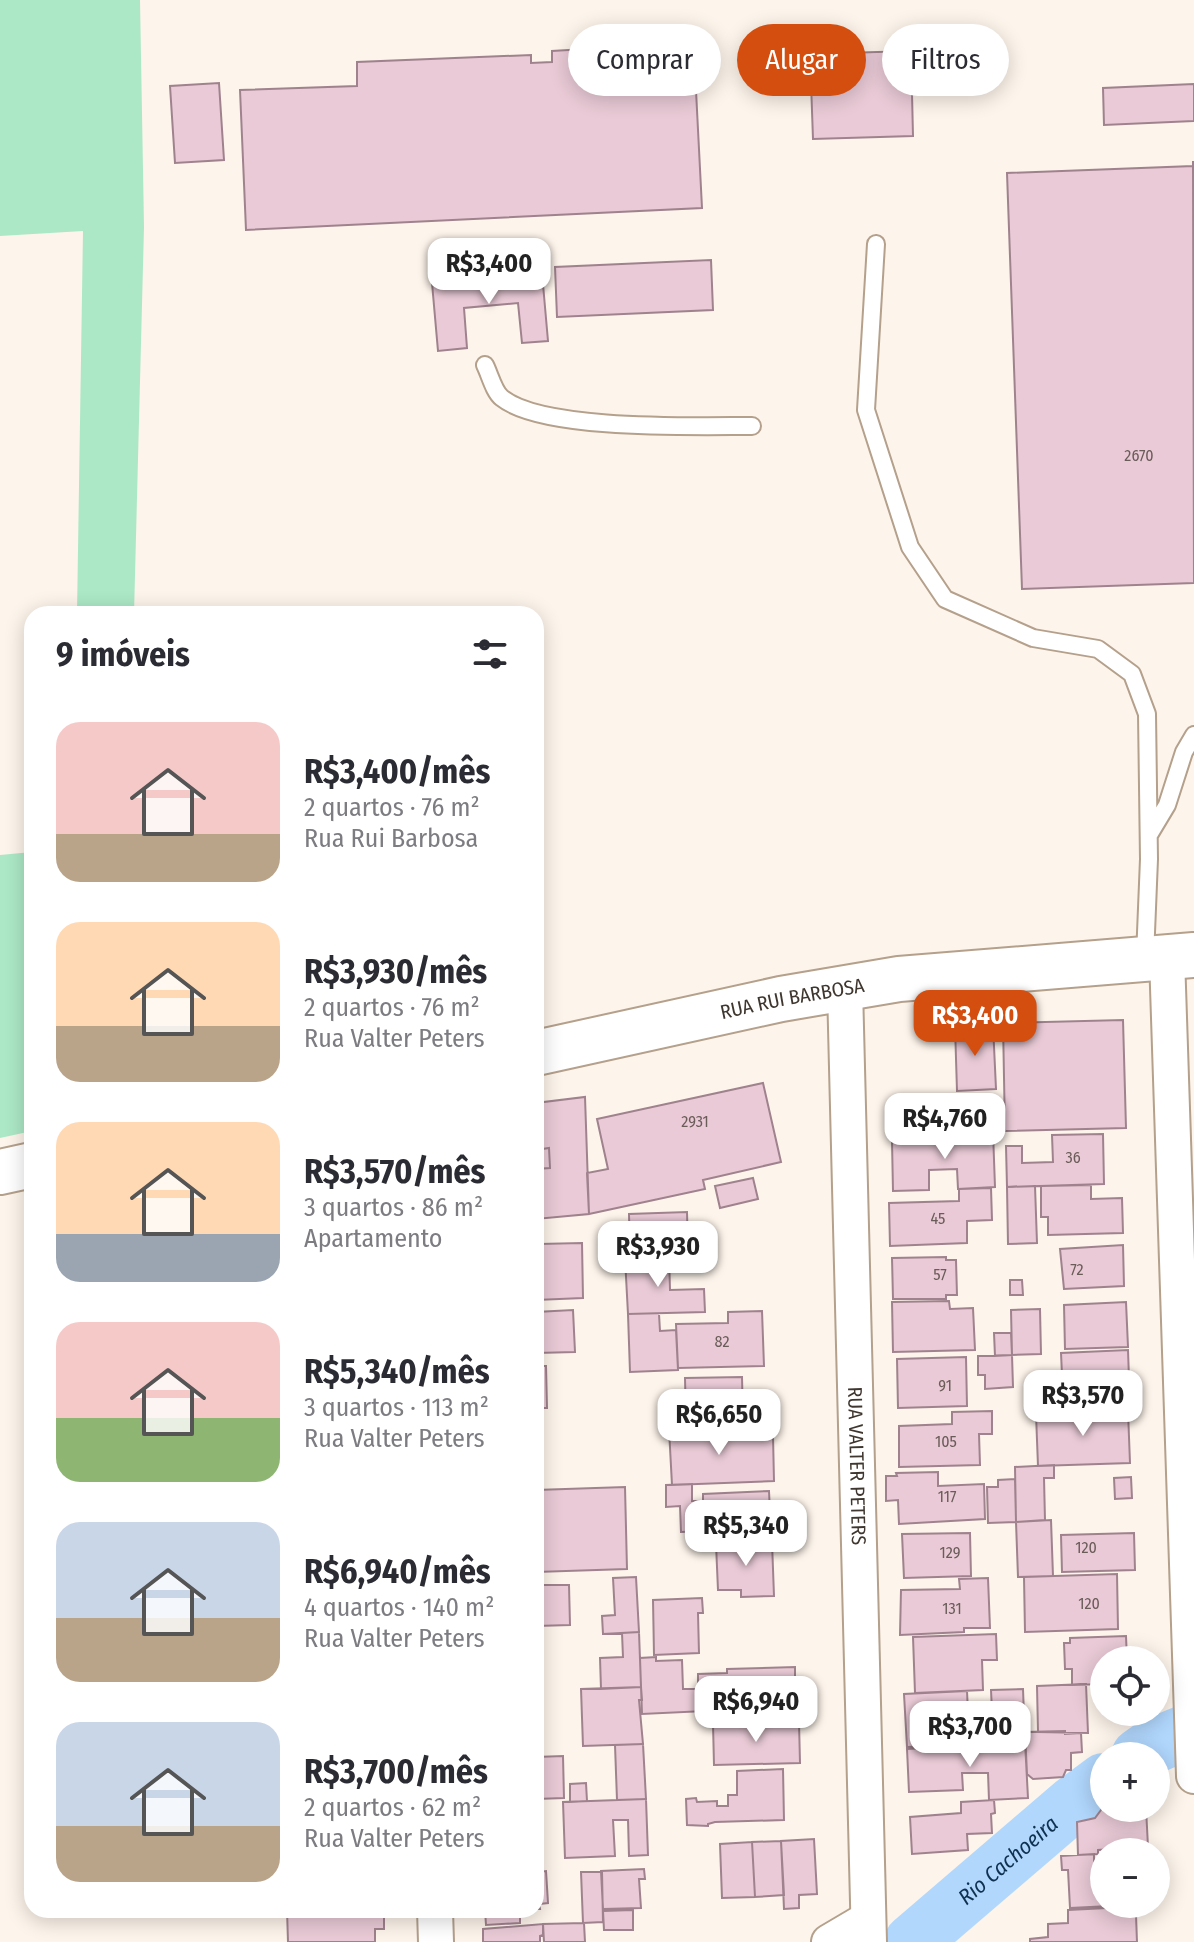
<!DOCTYPE html>
<html lang="pt">
<head>
<meta charset="utf-8">
<style>
	body { margin:0; font-family:"Fira Sans Condensed",sans-serif; background:#f2f2f3; color:#2b2b33; height:100vh; display:flex; flex-direction:column; font-size:30px; white-space:nowrap }
	* { box-sizing:border-box; margin:0 }
	p { font-size:26px; color:#7c7c81 }
	.icon { flex:none; width:44px; height:44px; fill:none; stroke:currentColor; stroke-width:2; stroke-linecap:round; stroke-linejoin:round }
	.map { position:relative; flex:1; overflow:hidden }
	.panel { position:absolute; left:24px; top:606px; width:520px; height:1312px; display:flex; flex-direction:column; background:#fff; border-radius:24px; box-shadow:0 4px 20px #0003 }
	.panel>* { flex:none }
	.top-card { position:absolute; left:568px; top:24px; width:506px; height:72px; display:flex; gap:16px }
	.fabs { position:absolute; left:1090px; top:1646px; display:grid; gap:16px }
	.fabs a { display:grid; place-items:center; width:80px; height:80px; border-radius:50%; background:#fff; box-shadow:0 4px 20px #0003; font-size:40px }
	.price { position:absolute; translate:-50% -68px; padding:0 18px; border-radius:16px; background:#fff; color:#222; font-size:26px; line-height:52px; filter:drop-shadow(0 2px 4px #0008) }
	.price::after { content:''; position:absolute; left:50%; top:48px; width:24px; height:18px; margin-left:-12px; background:inherit; clip-path:polygon(0 0,100% 0,50% 100%) }
	.price.on { background:#d44e0f; color:#fff }
	ul { padding:0; list-style:none }
	li { display:flex; align-items:center; gap:24px; height:200px; padding:0 32px }
	li span { display:grid; place-items:center; flex:none; width:224px; height:160px; border-radius:24px; color:#555 }
	li>.icon { margin-inline-start:auto }
	span .icon { width:96px; height:96px; fill:#fffc; stroke-width:1 }
	li b { font-size:34px }
	h2 { display:flex; justify-content:space-between; align-items:center; height:96px; padding:0 32px; font-size:34px }
	.chip { padding:0 28px; border-radius:36px; background:#fff; box-shadow:0 4px 20px #0003; font-size:28px; line-height:72px }
	.chip.on { background:#d44e0f; color:#fff }
	.map>svg:first-child { display:block }
	.green { fill:#ace8c6 }
	.lines { fill:none; stroke-linecap:round; stroke-linejoin:round }
	.river { stroke:#b1d7fd; stroke-width:56 }
	.building { fill:#e9cad6; stroke:#9f828d; stroke-width:2 }
	.lane-casing { stroke:#b4a08b; stroke-width:20 }
	.street-casing { stroke:#b4a08b; stroke-width:38 }
	.secondary-casing { stroke:#b4a08b; stroke-width:48 }
	.lane { stroke:#fff; stroke-width:16 }
	.street { stroke:#fff; stroke-width:34 }
	.secondary { stroke:#fff; stroke-width:44 }
	.labels { text-anchor:middle; dominant-baseline:central; stroke-width:6; stroke-linejoin:round; paint-order:stroke }
	.number-label { font-size:16px; fill:#6a5c59 }
	.street-label { font-size:20px; fill:#3f372f; stroke:#fdf4eb }
	.water-label { font-size:22px; font-style:italic; fill:#0e314f; stroke:#fdf4eb }
</style>
</head>
<body>
<div class="map">
<svg width="1194" height="1942" viewBox="0 0 1194 1942">
	<rect width="100%" height="100%" fill="#fdf4eb"/>
	<!-- green -->
	<path class="green" d="M0,0H140L144,227L134,614H77L83,231L0,236Z
		M32,852V1131L0,1138V855Z"/>
	<g class="lines">
		<!-- river -->
		<g class="river">
			<path d="M1139,1756L1153,1746L1194,1729"/>
			<path id="s1" d="M912,1942L1073,1804L1104,1781"/>
		</g>
	</g>
	<!-- building -->
	<path class="building" d="M585,49L586,75H610L609,55L669,51L671,71H695L702,208L246,230L240,90L357,86V62L531,55V63L552,62V51Z
		M911,51L913,136L813,139L810,54Z
		M219,83L224,160L175,163L170,86Z
		M1194,84V121L1104,125L1103,88Z
		M1193,161L1194,583L1022,589L1007,173L1193,166Z
		M711,260L713,310L557,317L555,267Z
		M542,273L548,341L522,343L518,303L464,308L467,348L438,351L432,283Z
		M1123,1020L1126,1128L1005,1131L1003,1023Z
		M993,1025L996,1089L957,1091L955,1026Z
		M763,1083L781,1162L703,1180L705,1189L589,1214L587,1173L608,1169L597,1119Z
		M585,1097L589,1214L536,1219V1169L550,1168L549,1148L536,1150V1103Z
		M973,1100V1133L944,1134L943,1101Z
		M993,1132L995,1187L958,1189L957,1169L929,1170V1190L893,1191L892,1141L955,1139L956,1133Z
		M1103,1134L1104,1184L1007,1187L1006,1146H1022V1163L1053,1162L1052,1135Z
		M549,1148L550,1168L536,1169V1150Z
		M753,1178L758,1199L720,1208L715,1186Z
		M1091,1185V1199L1122,1198L1123,1233L1048,1235V1217H1041V1186Z
		M1035,1186L1037,1243L1008,1244L1007,1187Z
		M991,1188L992,1220L967,1221V1243L890,1246L889,1203L959,1201V1189Z
		M687,1212L688,1252L630,1254L629,1214Z
		M538,1235L539,1244L582,1243L583,1298L536,1300V1236Z
		M1123,1245L1124,1286L1064,1289L1060,1249Z
		M669,1256L670,1290L704,1289L705,1312L628,1314L625,1258Z
		M946,1257V1260H956L957,1295H946V1299H893L892,1258Z
		M1010,1280H1022L1023,1295H1010Z
		M949,1301L950,1309L973,1308L975,1350L893,1352L892,1302Z
		M1126,1302L1128,1347L1065,1349L1064,1305Z
		M1040,1309L1041,1354L1012,1355L1011,1310Z
		M573,1310L575,1352L536,1353V1312Z
		M762,1311L764,1366L678,1368L676,1324L728,1323V1312Z
		M628,1314H659L660,1331L676,1330L678,1370L630,1372Z
		M994,1333H1011L1012,1355L995,1356Z
		M1128,1350L1130,1407L1050,1409V1397H1063L1061,1353Z
		M1012,1355L1013,1387L985,1389V1375H978V1356Z
		M966,1357L967,1406L898,1408L897,1359Z
		M536,1366H546L547,1408H536Z
		M742,1377L743,1419L686,1421L685,1378Z
		M1098,1408H1123V1411H1128L1130,1463L1038,1466L1036,1414L1098,1412Z
		M992,1411V1434H979L980,1465L899,1467V1426L952,1424V1412Z
		M727,1426L728,1437L773,1436L774,1481L672,1485L669,1429Z
		M1054,1465V1478H1044L1045,1520L1016,1522L1015,1467Z
		M938,1472V1486L984,1484L985,1519L899,1524L898,1500L886,1501V1476H897L896,1473Z
		M1131,1477L1132,1498L1115,1499L1114,1478Z
		M1015,1479L1016,1522L988,1523L987,1487H998V1480Z
		M692,1484V1501H703V1494L769,1491L771,1534L705,1537V1531L681,1532L680,1506L666,1507V1485Z
		M625,1487L627,1569L536,1572V1490Z
		M1051,1520L1053,1576L1018,1577L1016,1522Z
		M970,1533L971,1576L904,1578L902,1534Z
		M1134,1533L1135,1570L1062,1572L1061,1535Z
		M772,1542L774,1596L741,1597V1590H718L716,1544Z
		M1117,1574L1118,1629L1025,1632L1024,1577Z
		M636,1577L639,1632L603,1634L602,1616L615,1615L613,1578Z
		M988,1578L990,1628H964V1632L900,1635L901,1590L960,1589L959,1579Z
		M536,1585H569L570,1625L536,1626Z
		M702,1598L703,1613H698L699,1653L654,1655L653,1600Z
		M639,1632L641,1687L601,1689L600,1658L623,1657L622,1633Z
		M996,1634L997,1660H982L983,1690L915,1693L913,1637Z
		M1126,1636L1127,1660H1104V1684L1072,1685V1669H1065L1064,1643H1070V1638Z
		M656,1657V1661L682,1660L683,1689H698V1674L727,1673V1669L795,1667V1690L807,1689V1709H793V1707L642,1714L640,1658Z
		M1086,1684L1088,1733L1038,1732L1037,1686Z
		M641,1687L642,1700H639L643,1744L583,1746L581,1689Z
		M1023,1689L1025,1742L907,1747L904,1694L967,1691L968,1713L992,1712L991,1690Z
		M799,1722L800,1763L714,1765L713,1724Z
		M1065,1731V1734L1081,1733L1082,1752L1071,1753V1770H1066L1063,1777L1033,1779L1027,1774L1025,1732Z
		M1025,1742L1028,1798L989,1800L988,1773H962L963,1790L909,1792L907,1749Z
		M643,1744L646,1799L617,1800L615,1745Z
		M563,1756L564,1798L536,1799V1757Z
		M783,1769L784,1820L715,1822L708,1824V1826L687,1825L686,1799L696,1798L697,1802L717,1801V1806H728V1795H737V1771Z
		M586,1783L587,1801L570,1802V1784Z
		M646,1799L648,1855L629,1856L628,1820H613L615,1856L565,1858L563,1802Z
		M994,1800L995,1813L991,1814L992,1833L967,1834L968,1850L912,1854L910,1817L961,1813V1802Z
		M1104,1806L1146,1808L1148,1847L1098,1850V1854L1078,1855L1077,1822L1095,1818Z
		M814,1839L817,1894L799,1895V1908L784,1909L781,1841Z
		M781,1841L784,1895L755,1897L752,1842Z
		M752,1842L755,1897L722,1898L720,1844Z
		M1094,1854V1864H1104V1904H1150L1070,1908L1068,1870H1062L1061,1856Z
		M536,1865L538,1872L546,1871L548,1903L539,1904L540,1909H536Z
		M644,1869L645,1879H639L641,1908L603,1909L601,1871Z
		M581,1872H602L603,1922L583,1923Z
		M1127,1907L1128,1916L1136,1915L1137,1942H1030V1939L1048,1937V1924L1068,1923V1910Z
		M287,1910H384V1929H375V1942H288Z
		M485,1910H520V1923L486,1925Z
		M633,1910V1930H604L603,1911Z
		M584,1923L585,1942H544L543,1924Z
		M543,1924V1935L540,1936V1942H483V1929Z"/>
	<g class="lines">
		<!-- lane casing -->
		<g class="lane-casing">
			<path id="lane" d="M876,244L866,410L910,547L945,599L1033,638L1098,649L1132,674L1147,714L1149,859L1145,957
				M485,365C490,375 494,392 502,398C543,431 697,426 752,426
				M1149,835L1167,805L1184,752L1194,735"/>
		</g>
		<!-- street casing -->
		<g class="street-casing">
			<g id="street">
				<path d="M1167,957L1194,1776"/>
				<path id="s2" d="M845,988L869,1942"/>
				<path d="M435,1910L436,1942"/>
				<path d="M829,1942L868,1919"/>
			</g>
		</g>
		<!-- secondary casing -->
		<g class="secondary-casing">
			<g id="secondary">
				<path id="s3" d="M536,1053L781,999L899,979L1194,955"/>
				<path d="M0,1172L32,1165"/>
			</g>
		</g>
		<!-- lane -->
		<use href="#lane" class="lane"/>
		<!-- street -->
		<use href="#street" class="street"/>
		<!-- secondary -->
		<use href="#secondary" class="secondary"/>
	</g>
	<g class="labels">
		<!-- number labels -->
		<g class="number-label">
			<text x="1139" y="455">2670</text>
			<text x="695" y="1121">2931</text>
			<text x="1073" y="1157">36</text>
			<text x="938" y="1218">45</text>
			<text x="1077" y="1269">72</text>
			<text x="940" y="1274">57</text>
			<text x="722" y="1341">82</text>
			<text x="945" y="1385">91</text>
			<text x="946" y="1441">105</text>
			<text x="947" y="1496">117</text>
			<text x="1086" y="1547">120</text>
			<text x="950" y="1552">129</text>
			<text x="1089" y="1603">120</text>
			<text x="952" y="1608">131</text>
		</g>
		<!-- street labels -->
		<g class="street-label">
			<text stroke="none"><textPath href="#s3" startOffset="262">RUA RUI BARBOSA</textPath></text>
			<text stroke="none"><textPath href="#s2" startOffset="478">RUA VALTER PETERS</textPath></text>
		</g>
		<!-- water labels -->
		<g class="water-label">
			<text stroke="none"><textPath href="#s1" startOffset="126">Rio Cachoeira</textPath></text>
		</g>
	</g>
</svg>
<div class="fabs">
<a><svg class="icon" aria-label="locate" viewBox="0 0 24 24"><circle cx="12" cy="12" r="6"/><path d="M12 2v4M12 18v4M2 12h4M18 12h4"/></svg></a>
<a>+</a>
<a>−</a>
</div>
<b class="price" style="left:489px;top:306px">R$3,400</b>
<b class="price on" style="left:975px;top:1058px">R$3,400</b>
<b class="price" style="left:945px;top:1161px">R$4,760</b>
<b class="price" style="left:658px;top:1289px">R$3,930</b>
<b class="price" style="left:1083px;top:1438px">R$3,570</b>
<b class="price" style="left:719px;top:1457px">R$6,650</b>
<b class="price" style="left:746px;top:1568px">R$5,340</b>
<b class="price" style="left:756px;top:1744px">R$6,940</b>
<b class="price" style="left:970px;top:1769px">R$3,700</b>
<div class="top-card">
<a class="chip">Comprar</a>
<a class="chip on">Alugar</a>
<a class="chip">Filtros</a>
</div>
<section class="panel">
<h2>9 imóveis<svg class="icon" aria-label="filters" viewBox="0 0 24 24"><path d="M4 7h16M4 17h16"/><circle cx="9" cy="7" r="2"/><circle cx="15" cy="17" r="2"/></svg></h2>
<ul>
<li><span style="background:linear-gradient(#f6c9c9 70%,#b9a48a 0)"><svg class="icon" aria-label="home" viewBox="0 0 24 24"><path d="M3 11l9-7 9 7M6 9v11h12V9"/></svg></span><div><b>R$3,400/mês</b><p>2 quartos · 76 m²</p><p>Rua Rui Barbosa</p></div></li>
<li><span style="background:linear-gradient(#ffd9b3 65%,#b9a48a 0)"><svg class="icon" aria-label="home" viewBox="0 0 24 24"><path d="M3 11l9-7 9 7M6 9v11h12V9"/></svg></span><div><b>R$3,930/mês</b><p>2 quartos · 76 m²</p><p>Rua Valter Peters</p></div></li>
<li><span style="background:linear-gradient(#ffd9b3 70%,#9aa5b1 0)"><svg class="icon" aria-label="home" viewBox="0 0 24 24"><path d="M3 11l9-7 9 7M6 9v11h12V9"/></svg></span><div><b>R$3,570/mês</b><p>3 quartos · 86 m²</p><p>Apartamento</p></div></li>
<li><span style="background:linear-gradient(#f6c9c9 60%,#8fb573 0)"><svg class="icon" aria-label="home" viewBox="0 0 24 24"><path d="M3 11l9-7 9 7M6 9v11h12V9"/></svg></span><div><b>R$5,340/mês</b><p>3 quartos · 113 m²</p><p>Rua Valter Peters</p></div></li>
<li><span style="background:linear-gradient(#c9d6e8 60%,#b9a48a 0)"><svg class="icon" aria-label="home" viewBox="0 0 24 24"><path d="M3 11l9-7 9 7M6 9v11h12V9"/></svg></span><div><b>R$6,940/mês</b><p>4 quartos · 140 m²</p><p>Rua Valter Peters</p></div></li>
<li><span style="background:linear-gradient(#c9d6e8 65%,#b9a48a 0)"><svg class="icon" aria-label="home" viewBox="0 0 24 24"><path d="M3 11l9-7 9 7M6 9v11h12V9"/></svg></span><div><b>R$3,700/mês</b><p>2 quartos · 62 m²</p><p>Rua Valter Peters</p></div></li>
</ul>
</section>
</div>
</body>
</html>
